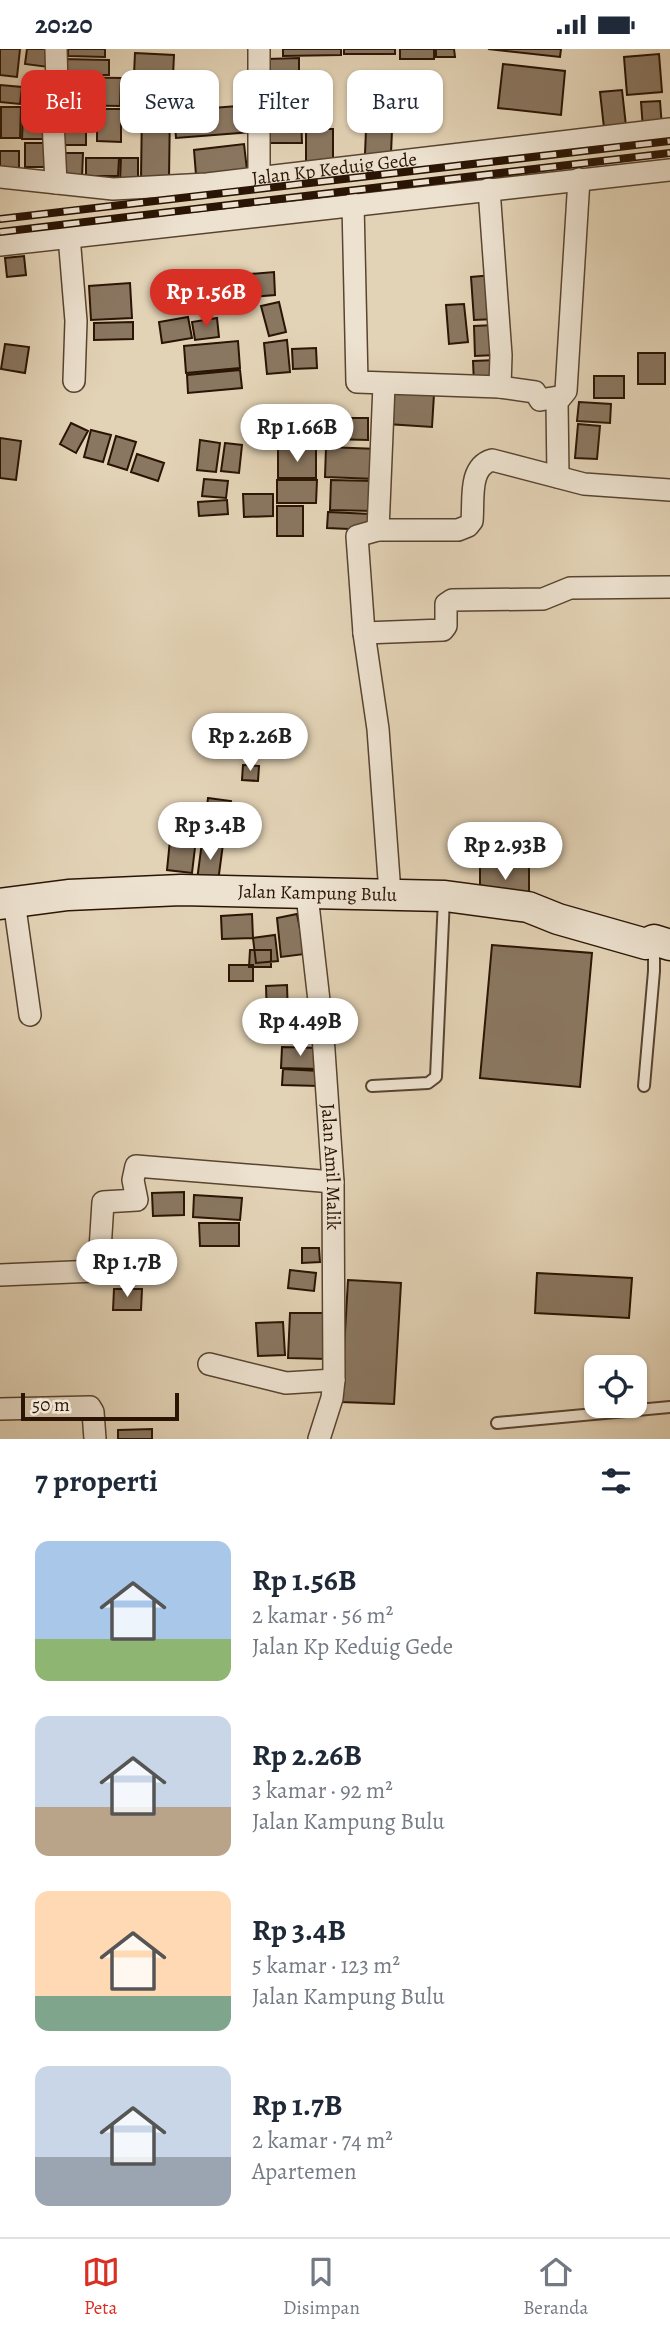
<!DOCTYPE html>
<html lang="id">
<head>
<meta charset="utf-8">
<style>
	body { margin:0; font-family:Alegreya,serif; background:#f6f6f7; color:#1f2937; height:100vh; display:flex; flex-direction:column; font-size:26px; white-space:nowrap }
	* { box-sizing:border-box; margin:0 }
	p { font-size:23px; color:#747a83 }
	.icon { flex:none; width:38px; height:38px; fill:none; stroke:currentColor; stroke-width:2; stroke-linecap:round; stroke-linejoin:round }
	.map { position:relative; height:1390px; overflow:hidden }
	.drawer { display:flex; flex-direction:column; background:#fff; flex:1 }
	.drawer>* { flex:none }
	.hud { position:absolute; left:21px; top:21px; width:628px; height:63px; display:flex; gap:14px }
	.fabs { position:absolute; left:584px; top:1306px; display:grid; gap:14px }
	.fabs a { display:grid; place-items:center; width:63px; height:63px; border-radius:14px; background:#fff; box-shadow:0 2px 5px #0004; font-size:35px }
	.scale { position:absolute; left:21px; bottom:18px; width:158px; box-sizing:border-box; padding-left:7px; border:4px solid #2a1404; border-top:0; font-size:19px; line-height:24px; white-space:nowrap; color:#2a1404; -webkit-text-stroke:5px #ede2d0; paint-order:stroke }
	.price { position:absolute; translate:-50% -60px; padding:0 16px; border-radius:24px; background:#fff; color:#222; font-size:23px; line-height:46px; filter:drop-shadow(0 2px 4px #0008) }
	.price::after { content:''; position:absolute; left:50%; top:42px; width:21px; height:16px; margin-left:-10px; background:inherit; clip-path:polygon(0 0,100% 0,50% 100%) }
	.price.active { background:#d93025; color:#fff }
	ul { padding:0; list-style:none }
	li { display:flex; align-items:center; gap:21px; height:175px; padding:0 35px }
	li span { display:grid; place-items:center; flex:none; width:196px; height:140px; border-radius:14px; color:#555 }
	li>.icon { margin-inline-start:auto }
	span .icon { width:84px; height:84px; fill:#fffc; stroke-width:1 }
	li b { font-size:30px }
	h2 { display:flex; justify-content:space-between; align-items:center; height:84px; padding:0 35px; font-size:30px }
	.pill { padding:0 24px; border-radius:14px; background:#fff; box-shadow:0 2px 5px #0004; font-size:24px; line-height:63px }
	.pill.active { background:#d93025; color:#fff }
	.status { display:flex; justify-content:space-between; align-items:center; height:49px; padding:0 35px; background:#fff; direction:ltr }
	.status svg { height:19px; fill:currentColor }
	.tabs { display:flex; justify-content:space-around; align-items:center; height:98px; border-top:2px solid #e0e1e3; background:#fff; font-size:19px; color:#747a83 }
	.tabs a { display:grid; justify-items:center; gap:4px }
	.tabs .active { color:#d93025 }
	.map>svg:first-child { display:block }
	.building { fill:#8a7761; stroke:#2a1404; stroke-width:2 }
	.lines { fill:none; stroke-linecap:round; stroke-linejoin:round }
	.lane-casing { stroke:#584430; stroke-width:14 }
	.street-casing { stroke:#584430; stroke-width:24 }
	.secondary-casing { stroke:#2a1404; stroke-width:33 }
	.lane { stroke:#ede2d0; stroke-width:10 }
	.street { stroke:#ede2d0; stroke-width:21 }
	.secondary { stroke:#ede2d0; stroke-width:30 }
	.rail-casing { stroke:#2a1404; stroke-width:8 }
	.rail { stroke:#ede2d0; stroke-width:5; stroke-dasharray:16; stroke-linecap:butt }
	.labels { text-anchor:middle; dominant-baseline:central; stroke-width:7; stroke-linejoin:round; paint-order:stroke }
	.street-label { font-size:19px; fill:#2a1404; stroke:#ede2d0 }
</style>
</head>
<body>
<div class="status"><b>20:20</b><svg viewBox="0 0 49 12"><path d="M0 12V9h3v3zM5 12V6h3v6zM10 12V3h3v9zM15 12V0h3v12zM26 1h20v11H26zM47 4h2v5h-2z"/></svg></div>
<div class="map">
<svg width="670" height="1390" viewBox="0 0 670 1390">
	<rect width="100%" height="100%" fill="#e3d3b6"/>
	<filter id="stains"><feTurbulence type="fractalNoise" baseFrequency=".00286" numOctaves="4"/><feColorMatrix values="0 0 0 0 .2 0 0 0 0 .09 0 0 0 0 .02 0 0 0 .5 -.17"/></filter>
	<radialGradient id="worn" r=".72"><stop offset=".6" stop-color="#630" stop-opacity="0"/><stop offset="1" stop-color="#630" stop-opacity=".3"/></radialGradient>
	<!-- building -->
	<path class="building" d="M0,0H20L17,28L0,26Z
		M27,0H50L48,18L25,15Z
		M68,0H105V8L68,7Z
		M283,0H341V6L283,7Z
		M344,0H395V5H344Z
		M400,0H434V10H400Z
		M436,0H454L455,8H436Z
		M488,0H561L560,8Z
		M135,4L174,6L172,48L133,47Z
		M659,5L662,43L627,46L624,8Z
		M299,9V28L267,29V10Z
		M63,10L109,11V26H63Z
		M503,15L565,22L561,66L498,59Z
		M27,26L53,27L52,59L26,58Z
		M60,28L121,29L120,57L59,56Z
		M266,32H318V59L266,60Z
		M0,36L22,38L20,55L0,53Z
		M622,41L626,77L604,79L600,43Z
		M660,52L662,78L643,80L641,53Z
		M250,56L252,83L176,89L174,62Z
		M367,56L393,57L391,105H365Z
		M1,58H21L20,89H1Z
		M142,58H170L169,130H141Z
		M60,60H86V96H59Z
		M97,60H121V93L97,92Z
		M49,64V90H22L23,65Z
		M262,64H301L302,94H263Z
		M306,80H333V116H306Z
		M25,94H50V118H25Z
		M244,95L247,121L196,126L194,101Z
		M0,102H19V123H0Z
		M63,104H83L82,129H63Z
		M86,109H119L118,127H86Z
		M121,109H138V132H120Z
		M24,207L26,226L7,228L5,209Z
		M274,223L275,246L252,248L250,225Z
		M493,226L495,270L474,271L471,228Z
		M130,234L132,269L91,271L89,237Z
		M279,253L286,283L269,287L261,257Z
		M464,255L468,293L449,295L446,256Z
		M188,268L192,289L162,294L159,273Z
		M217,269L219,288L195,291L192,273Z
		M133,273V290L94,291V274Z
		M494,276L496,306L475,307L474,277Z
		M287,291L290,323L267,325L264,294Z
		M238,292L240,319L186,324L184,297Z
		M5,295L29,298L25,324L1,320Z
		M316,299L317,319L293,320L292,300Z
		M638,304H665V335H638Z
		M496,311L497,335H474L473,312Z
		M240,321L242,339L188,344L187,326Z
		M594,327H624V349H594Z
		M389,342L434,345L432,378L387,375Z
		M579,353L611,355L610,374L577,372Z
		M331,369H368V391L331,390Z
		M71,374L88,382L76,404L60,395Z
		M578,375L600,377L597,410L575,409Z
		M91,381L111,386L103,413L84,408Z
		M116,387L136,393L127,421L108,415Z
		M0,389L21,392L16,431L0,429Z
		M200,391L220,394L216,423L197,421Z
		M225,394L242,396L239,424L221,422Z
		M326,398L378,400L377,430L325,428Z
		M278,400H316V429H278Z
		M137,405L164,414L158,432L131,423Z
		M204,430L228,432L226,449L202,447Z
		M277,431H317L316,454H277Z
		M331,431L374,432L373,462L330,461Z
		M243,445H273V467L244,468Z
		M227,451L228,465L199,467L198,453Z
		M277,457H303V487H277Z
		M328,463L371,465V481L327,479Z
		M243,716L259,717L258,732L242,731Z
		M208,749L231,752L226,784L204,782Z
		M172,771L198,773L192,824L167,821Z
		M202,793L223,795L218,833L197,831Z
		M529,815V850H480V816Z
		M252,865L253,889L222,890L221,867Z
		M297,865L305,905L281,908L277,869Z
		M275,886L278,912L256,914L253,889Z
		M492,896L592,904L580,1038L480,1029Z
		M250,901H271V918H249Z
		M229,916H253V932H229Z
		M287,936L288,968L267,969L266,937Z
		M282,998L320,999L319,1020L281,1019Z
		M283,1020L319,1022V1037L282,1036Z
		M184,1143V1166L153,1167L152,1144Z
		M194,1146L242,1149L240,1171L193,1168Z
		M199,1174H239V1197H200Z
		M302,1199H319L320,1213L302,1214Z
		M290,1221L316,1224L314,1242L288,1239Z
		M537,1224L632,1229L629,1269L535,1264Z
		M348,1231L401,1234L394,1355L341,1353Z
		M114,1240H142L141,1261H113Z
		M290,1264H328L327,1310L288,1309Z
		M283,1273L285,1306L258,1307L256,1274Z
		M152,1380V1390H118V1381Z"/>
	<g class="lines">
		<!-- lane casing -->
		<g class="lane-casing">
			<path id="lane" d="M372,1037L428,1034L436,1028L444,849
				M644,1037L654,922V894
				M497,1374L670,1358"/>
		</g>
		<!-- street casing -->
		<g class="street-casing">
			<g id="street">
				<path id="s1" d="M0,128L113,140L207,135L670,80"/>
				<path d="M259,128V0"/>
				<path d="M56,134L53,72L57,37L56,0"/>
				<path d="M489,140L501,306L500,338"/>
				<path d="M353,155L357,333L500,338L535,343L540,351L558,348"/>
				<path d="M69,187L76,272L74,332"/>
				<path d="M0,196L670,121"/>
				<path d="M558,428L557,353L566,342L579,130"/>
				<path d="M378,481L384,336"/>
				<path d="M364,584L443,581L446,577V555L452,551L543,550L570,539L670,538"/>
				<path d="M390,844L378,680L364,584L357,487L378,481H458L468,477L472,472C474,451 468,418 492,411L584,435L670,441"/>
				<path id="s2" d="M307,846L323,987L333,1133L334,1331L332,1349L319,1390"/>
				<path d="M14,852L30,966"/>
				<path d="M0,1226L96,1222L99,1217L103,1153L137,1151L133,1131L136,1117L333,1133"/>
				<path d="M209,1315L286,1334L334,1331"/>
				<path d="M0,1360L90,1358L93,1363L95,1390"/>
			</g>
		</g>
		<!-- secondary casing -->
		<g class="secondary-casing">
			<g id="secondary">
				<path id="s3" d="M0,855L68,846L181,841L445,847L528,858L558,870L646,895L654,891L670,896"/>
			</g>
		</g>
		<!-- lane -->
		<use href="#lane" class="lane"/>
		<!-- street -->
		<use href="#street" class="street"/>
		<!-- secondary -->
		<use href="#secondary" class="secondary"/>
		<!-- rail casing -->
		<g class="rail-casing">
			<path id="rail" d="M0,170L670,92
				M0,183L670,104"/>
		</g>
		<!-- rail -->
		<use href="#rail" class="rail"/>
	</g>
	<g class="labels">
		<!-- street labels -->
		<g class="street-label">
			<text stroke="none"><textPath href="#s1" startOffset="336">Jalan Kp Keduig Gede</textPath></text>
			<text stroke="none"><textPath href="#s3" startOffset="318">Jalan Kampung Bulu</textPath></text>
			<text stroke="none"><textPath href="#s2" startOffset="273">Jalan Amil Malik</textPath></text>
		</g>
	</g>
	<rect width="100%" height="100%" filter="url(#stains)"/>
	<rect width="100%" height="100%" fill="url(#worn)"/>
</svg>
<div class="fabs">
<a><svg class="icon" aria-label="locate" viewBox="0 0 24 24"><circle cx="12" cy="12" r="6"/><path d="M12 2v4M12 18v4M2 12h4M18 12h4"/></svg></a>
</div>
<div class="scale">50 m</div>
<b class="price active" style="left:206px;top:280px">Rp 1.56B</b>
<b class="price" style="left:297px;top:415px">Rp 1.66B</b>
<b class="price" style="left:250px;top:724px">Rp 2.26B</b>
<b class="price" style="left:210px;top:813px">Rp 3.4B</b>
<b class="price" style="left:505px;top:833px">Rp 2.93B</b>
<b class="price" style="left:300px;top:1009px">Rp 4.49B</b>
<b class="price" style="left:127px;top:1250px">Rp 1.7B</b>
<div class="hud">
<a class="pill active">Beli</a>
<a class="pill">Sewa</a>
<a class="pill">Filter</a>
<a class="pill">Baru</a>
</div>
</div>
<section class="drawer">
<h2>7 properti<svg class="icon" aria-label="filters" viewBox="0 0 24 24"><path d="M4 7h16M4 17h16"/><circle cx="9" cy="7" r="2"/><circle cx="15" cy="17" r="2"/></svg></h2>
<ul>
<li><span style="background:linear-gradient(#a9c7e8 70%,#8fb573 0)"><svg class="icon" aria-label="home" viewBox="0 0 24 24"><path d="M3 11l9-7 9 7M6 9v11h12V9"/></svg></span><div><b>Rp 1.56B</b><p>2 kamar · 56 m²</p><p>Jalan Kp Keduig Gede</p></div></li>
<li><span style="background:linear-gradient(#c9d6e8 65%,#b9a48a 0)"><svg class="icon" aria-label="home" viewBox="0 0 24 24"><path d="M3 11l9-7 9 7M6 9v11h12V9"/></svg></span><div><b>Rp 2.26B</b><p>3 kamar · 92 m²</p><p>Jalan Kampung Bulu</p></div></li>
<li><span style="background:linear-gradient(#ffd9b3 75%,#7fa58c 0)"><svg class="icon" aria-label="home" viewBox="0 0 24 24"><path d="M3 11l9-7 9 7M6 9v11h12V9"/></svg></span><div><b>Rp 3.4B</b><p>5 kamar · 123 m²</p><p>Jalan Kampung Bulu</p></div></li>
<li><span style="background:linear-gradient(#c9d6e8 65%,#9aa5b1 0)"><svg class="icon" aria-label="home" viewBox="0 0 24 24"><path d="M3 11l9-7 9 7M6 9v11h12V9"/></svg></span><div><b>Rp 1.7B</b><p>2 kamar · 74 m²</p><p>Apartemen</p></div></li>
</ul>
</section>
<nav class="tabs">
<a class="active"><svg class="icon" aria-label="map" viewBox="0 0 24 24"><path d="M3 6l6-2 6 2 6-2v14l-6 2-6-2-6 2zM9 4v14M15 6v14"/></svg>Peta</a>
<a><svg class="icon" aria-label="saved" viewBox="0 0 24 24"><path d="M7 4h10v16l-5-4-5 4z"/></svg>Disimpan</a>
<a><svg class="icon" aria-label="home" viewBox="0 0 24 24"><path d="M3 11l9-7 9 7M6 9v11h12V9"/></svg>Beranda</a>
</nav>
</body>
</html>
